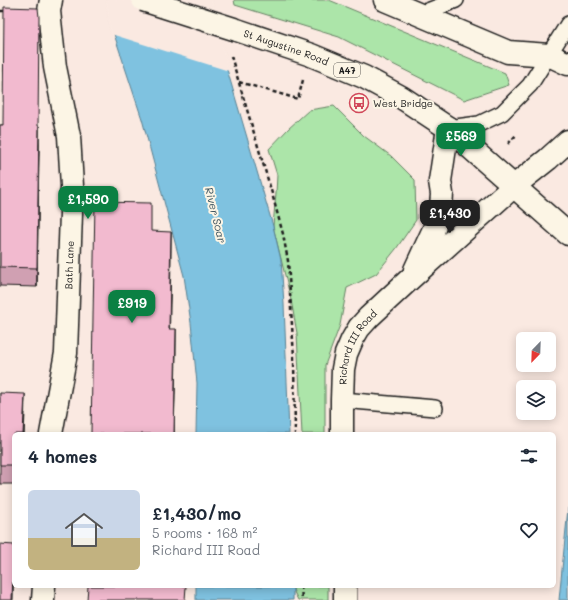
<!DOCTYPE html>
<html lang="en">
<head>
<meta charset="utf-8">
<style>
	body { margin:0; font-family:Mali,sans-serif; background:#f2f2f3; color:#1f2937; height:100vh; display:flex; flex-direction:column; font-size:15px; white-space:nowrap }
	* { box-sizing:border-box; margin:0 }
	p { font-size:13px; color:#747a83 }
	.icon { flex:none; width:22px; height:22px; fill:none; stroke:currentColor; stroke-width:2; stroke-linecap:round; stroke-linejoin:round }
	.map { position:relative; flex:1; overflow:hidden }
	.drawer { position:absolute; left:12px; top:432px; width:544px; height:156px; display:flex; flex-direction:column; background:#fff; border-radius:6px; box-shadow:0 2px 10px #0003 }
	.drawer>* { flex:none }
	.needle { width:26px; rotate:203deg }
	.fabs { position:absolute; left:516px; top:332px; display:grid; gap:8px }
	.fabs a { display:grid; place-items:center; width:40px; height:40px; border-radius:6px; background:#fff; box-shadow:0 2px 10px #0003; font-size:20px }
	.price { position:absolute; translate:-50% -34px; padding:0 9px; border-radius:8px; background:#0b8043; color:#fff; font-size:13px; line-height:26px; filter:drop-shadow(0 1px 2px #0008) }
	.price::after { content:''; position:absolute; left:50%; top:24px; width:12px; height:9px; margin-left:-6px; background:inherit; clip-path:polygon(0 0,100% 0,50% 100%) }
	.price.active { background:#222; color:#fff }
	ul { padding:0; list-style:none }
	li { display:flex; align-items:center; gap:12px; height:100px; padding:0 16px }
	li span { display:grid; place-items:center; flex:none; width:112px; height:80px; border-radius:6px; color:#555 }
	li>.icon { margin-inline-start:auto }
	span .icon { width:48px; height:48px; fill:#fffc; stroke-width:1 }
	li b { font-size:17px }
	h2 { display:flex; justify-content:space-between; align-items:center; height:48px; padding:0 16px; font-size:17px }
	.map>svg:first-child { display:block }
	.green { fill:#ace5a9; stroke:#648062 }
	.water { fill:#7fc2e0; stroke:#578092 }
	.pier { fill:#fae9e1 }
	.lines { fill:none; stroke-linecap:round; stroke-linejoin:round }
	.service-casing { stroke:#1c1c1c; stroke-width:18 }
	.minor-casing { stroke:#1c1c1c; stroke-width:25 }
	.primary-casing { stroke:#1c1c1c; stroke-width:25 }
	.path { stroke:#1c1c1c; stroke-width:2.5; stroke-dasharray:4 3; stroke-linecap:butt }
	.service { stroke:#fcf5e5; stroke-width:15 }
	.minor { stroke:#fcf5e5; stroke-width:22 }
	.primary { stroke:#fcf5e5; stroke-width:22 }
	.primary-bridge-casing { stroke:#1c1c1c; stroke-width:25; stroke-linecap:butt }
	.primary-bridge { stroke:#fcf5e5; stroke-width:22 }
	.wall { fill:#d0a0b2; stroke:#1c1c1c }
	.shaded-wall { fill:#a98291; stroke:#1c1c1c }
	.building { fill:#f2bacf; stroke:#1c1c1c }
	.labels { text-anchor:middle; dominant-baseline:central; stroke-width:4; stroke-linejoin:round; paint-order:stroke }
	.shield { fill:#fcf5e5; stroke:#5f5d58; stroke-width:1 }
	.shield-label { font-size:9px; font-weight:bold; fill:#1c1c1c }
	.street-label { font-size:10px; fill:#1c1c1c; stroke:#fcf5e5 }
	.poi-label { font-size:10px; fill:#1c1c1c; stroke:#fcf5e5; text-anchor:start }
	.water-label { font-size:11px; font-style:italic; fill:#3f5661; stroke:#fcf5e5 }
</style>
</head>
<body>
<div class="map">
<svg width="568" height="600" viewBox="0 0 568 600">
	<rect width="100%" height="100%" fill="#fae9e1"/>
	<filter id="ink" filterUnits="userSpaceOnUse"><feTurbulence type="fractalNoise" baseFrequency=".025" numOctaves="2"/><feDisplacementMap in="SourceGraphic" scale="8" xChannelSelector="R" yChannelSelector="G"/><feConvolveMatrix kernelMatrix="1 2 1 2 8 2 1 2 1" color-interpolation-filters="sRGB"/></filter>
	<g filter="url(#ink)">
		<!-- green -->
		<path class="green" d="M234,0H329L505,73L509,85L464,100L339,37L235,5Z
			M334,106L364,136L391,156L415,180L416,220L396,249L376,274L347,288L340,325L325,365V434H302L297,333L291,300L273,226L276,193L277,175L269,149L288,129L309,110Z
			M293,586H328V600H298L293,590Z"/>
		<!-- water -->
		<path class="water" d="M111,25L226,66L273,226L281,260L284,304L289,434H196L197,383L191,323L184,276L142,119Z
			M568,508V600H559Z
			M196,586H293V600H196Z"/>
		<!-- pier -->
		<path class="pier" d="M106,0H212L229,71L111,34L109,26Z"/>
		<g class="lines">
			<!-- service casing -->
			<g class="service-casing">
				<path id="service" d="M420,14L456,0
					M448,128L479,124L502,113L530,85L568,24
					M342,400L435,408"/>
			</g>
			<!-- minor casing -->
			<g class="minor-casing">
				<g id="minor">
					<path d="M51,0L49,11L55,67L69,136L72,186L66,353L51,434"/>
					<path d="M415,270L434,229L441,207L442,194L440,181L448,128"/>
					<path id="s1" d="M342,434V400L343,369L346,354L352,340L359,328L369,317L411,278L514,186L548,159L568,141"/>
					<path d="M345,586V600"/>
					<path d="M43,600L44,586"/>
				</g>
			</g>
			<!-- primary casing -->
			<g class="primary-casing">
				<g id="primary">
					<path d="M385,0L508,52L549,55L568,64"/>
					<path id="s2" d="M237,30L311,55L364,77L401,97L448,128L568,234"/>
				</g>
			</g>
			<!-- path -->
			<path class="path" d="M0,11H7
				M231,56L271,190L283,234L288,261L294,357L295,434
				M239,82L298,99L303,80
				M508,144L517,134
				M301,586L302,600"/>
			<!-- service -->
			<use href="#service" class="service"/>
			<!-- minor -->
			<use href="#minor" class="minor"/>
			<!-- primary -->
			<use href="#primary" class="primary"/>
			<!-- primary-bridge casing -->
			<g class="primary-bridge-casing">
				<path id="primary-bridge" d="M143,0L237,30"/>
			</g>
			<!-- primary-bridge -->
			<use href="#primary-bridge" class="primary-bridge"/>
		</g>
		<!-- wall -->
		<path class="wall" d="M0,125L38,126L39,145L37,287L0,286Z
			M0,393L25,413L24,434H14V484H0Z"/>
		<!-- shaded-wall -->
		<path class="shaded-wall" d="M39,126V145L37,287V268Z
			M171,232V258L169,355V329Z
			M176,329V355L174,434Z
			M25,394L24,434H23Z
			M14,545V563L13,600H12Z"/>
		<!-- building -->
		<path class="building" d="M4,7L38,8L39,17L38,126H39L37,268L0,267V125H3Z
			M95,202L151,203V231L171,232L169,329H176L174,434H91Z
			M0,393L25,394L23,434H14V465H0Z
			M0,544L14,545L12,600H0Z
			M88,586H186L185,600H87Z"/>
	</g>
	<!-- icons -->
	<defs>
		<g id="bus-ring" transform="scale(1)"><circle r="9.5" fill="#fcf5e5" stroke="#d1495b" stroke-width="1.5"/><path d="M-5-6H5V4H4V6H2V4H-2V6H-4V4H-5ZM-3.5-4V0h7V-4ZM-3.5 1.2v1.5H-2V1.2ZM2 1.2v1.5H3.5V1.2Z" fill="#d1495b"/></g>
	</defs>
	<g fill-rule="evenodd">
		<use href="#bus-ring" x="359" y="103"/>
	</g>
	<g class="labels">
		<!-- shield labels -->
		<rect class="shield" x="334" y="63" width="26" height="14" rx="3"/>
		<g class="shield-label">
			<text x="347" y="70">A47</text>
		</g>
		<!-- street labels -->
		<g class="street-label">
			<text stroke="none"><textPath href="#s2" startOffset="52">St Augustine Road</textPath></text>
			<text transform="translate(69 265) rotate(-88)">Bath Lane</text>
			<text stroke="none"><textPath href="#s1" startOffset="91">Richard III Road</textPath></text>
		</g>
		<!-- poi labels -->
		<g class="poi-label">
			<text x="373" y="103">West Bridge</text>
		</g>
		<!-- water labels -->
		<g class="water-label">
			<text transform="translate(216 215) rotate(76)">River Soar</text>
		</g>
	</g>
</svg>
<div class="fabs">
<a><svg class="needle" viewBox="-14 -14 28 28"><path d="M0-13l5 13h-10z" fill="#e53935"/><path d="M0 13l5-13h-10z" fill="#747a83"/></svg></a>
<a><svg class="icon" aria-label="layers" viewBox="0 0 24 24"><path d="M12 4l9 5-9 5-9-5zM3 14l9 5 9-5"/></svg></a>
</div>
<b class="price" style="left:461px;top:157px">£569</b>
<b class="price" style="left:88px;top:220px">£1,590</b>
<b class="price active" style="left:450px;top:234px">£1,430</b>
<b class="price" style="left:132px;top:324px">£919</b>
<section class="drawer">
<h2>4 homes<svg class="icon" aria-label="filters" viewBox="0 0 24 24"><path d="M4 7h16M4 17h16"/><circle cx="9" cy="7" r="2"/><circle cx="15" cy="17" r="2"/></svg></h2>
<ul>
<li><span style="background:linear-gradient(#c9d6e8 60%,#c2b280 0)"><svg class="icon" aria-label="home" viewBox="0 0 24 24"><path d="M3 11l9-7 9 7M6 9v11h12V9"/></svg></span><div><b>£1,430/mo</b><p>5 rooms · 168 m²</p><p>Richard III Road</p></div><svg class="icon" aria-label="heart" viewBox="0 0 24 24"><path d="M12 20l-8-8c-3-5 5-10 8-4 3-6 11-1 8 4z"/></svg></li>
</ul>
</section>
</div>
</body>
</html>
